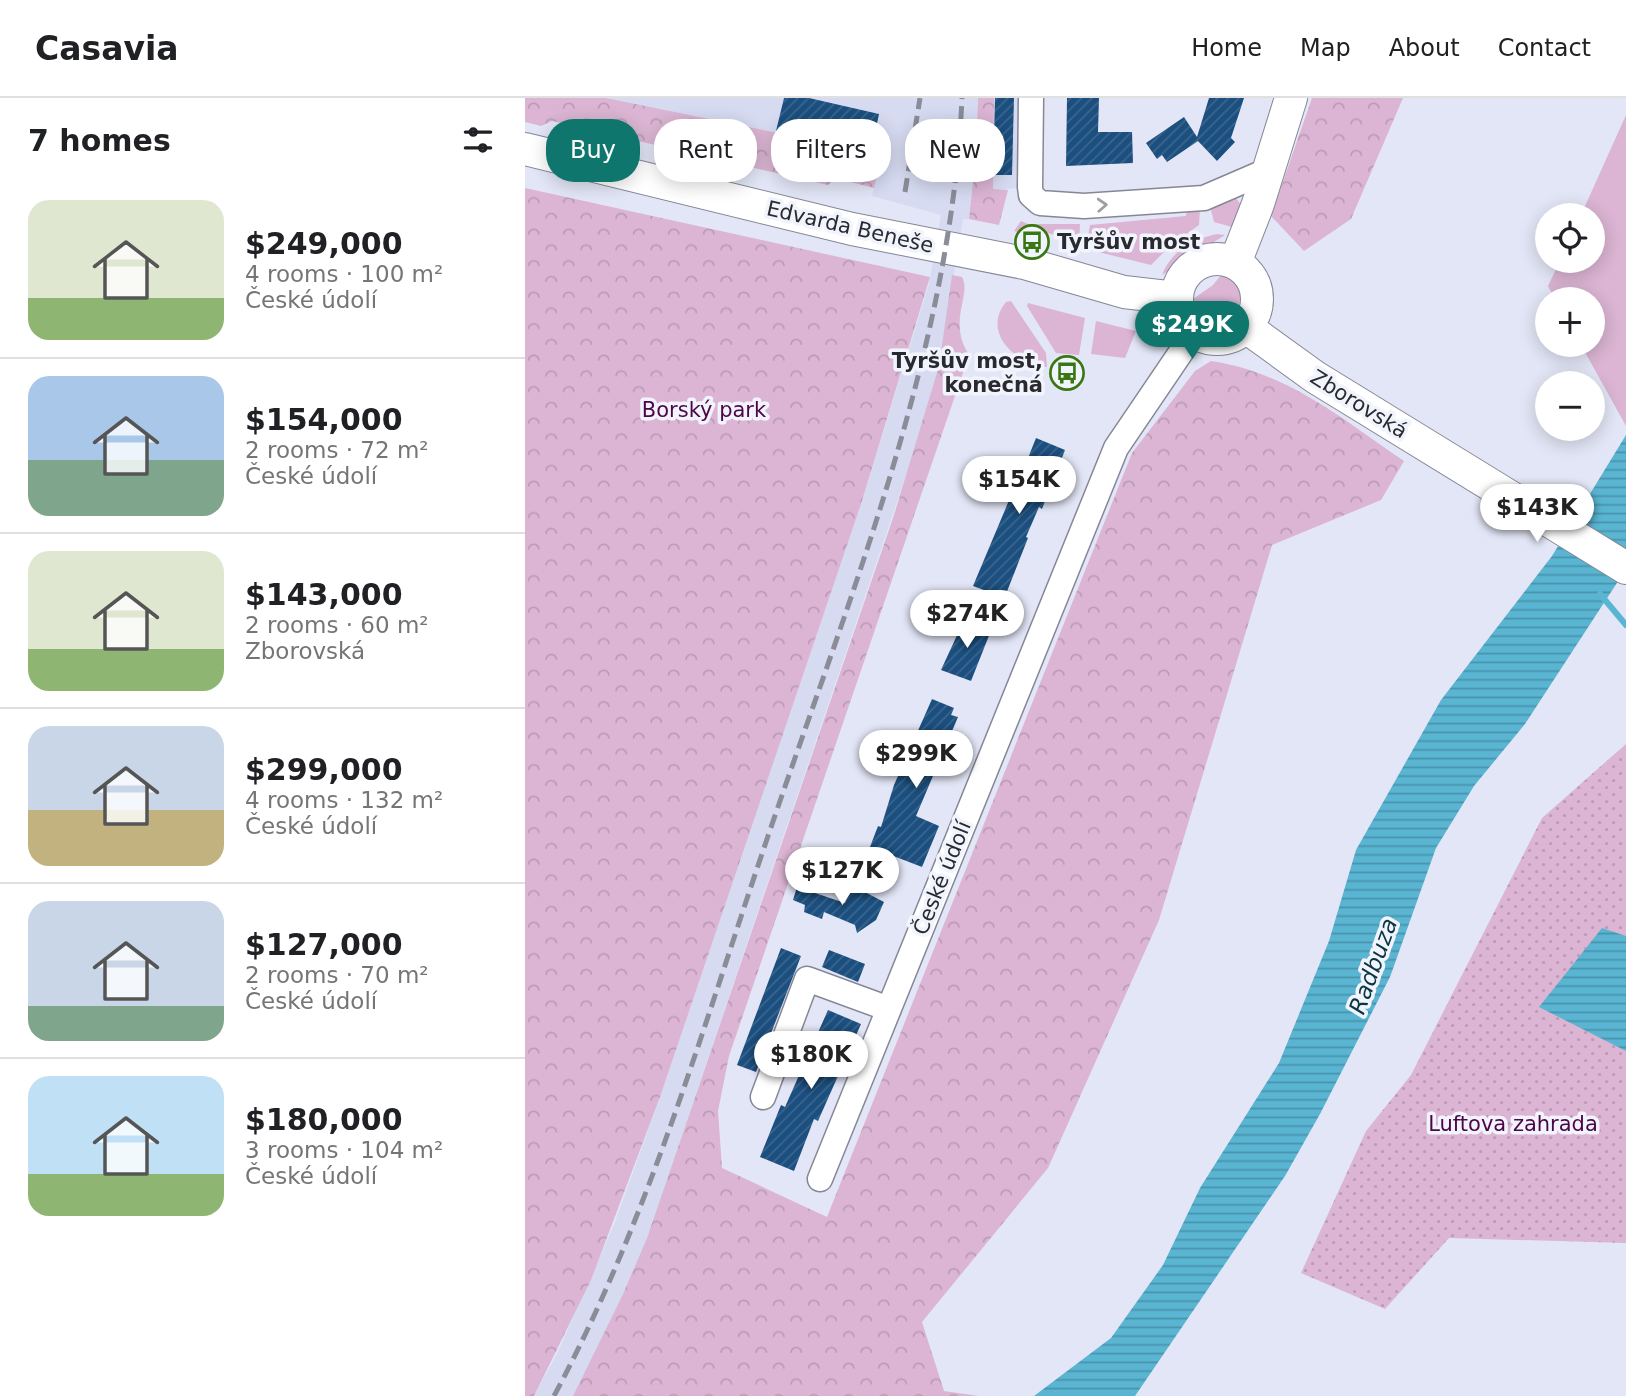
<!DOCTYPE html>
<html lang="en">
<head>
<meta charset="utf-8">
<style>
	body { margin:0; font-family:"DejaVu Sans",sans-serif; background:#f6f6f6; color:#202124; height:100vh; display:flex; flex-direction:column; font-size:26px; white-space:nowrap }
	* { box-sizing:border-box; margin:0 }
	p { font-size:23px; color:#757577 }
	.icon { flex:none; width:38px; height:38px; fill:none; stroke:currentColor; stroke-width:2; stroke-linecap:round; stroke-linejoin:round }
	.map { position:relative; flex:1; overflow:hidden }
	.details { display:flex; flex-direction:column; background:#fff; width:525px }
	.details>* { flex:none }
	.hud { position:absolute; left:21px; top:21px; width:665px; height:63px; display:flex; gap:14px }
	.buttons { position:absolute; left:1010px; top:105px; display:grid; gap:14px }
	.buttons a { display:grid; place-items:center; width:70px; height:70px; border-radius:50%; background:#fff; box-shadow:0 4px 18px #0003; font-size:35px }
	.price { position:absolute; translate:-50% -60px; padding:0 16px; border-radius:24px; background:#fff; color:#222; font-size:23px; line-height:46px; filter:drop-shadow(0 2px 4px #0008) }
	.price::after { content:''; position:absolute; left:50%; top:42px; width:21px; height:16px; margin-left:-10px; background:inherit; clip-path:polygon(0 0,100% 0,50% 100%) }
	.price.current { background:#0f766e; color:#fff }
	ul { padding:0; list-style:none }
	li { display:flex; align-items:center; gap:21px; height:175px; padding:0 28px }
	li+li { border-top:2px solid #e0e0e0 }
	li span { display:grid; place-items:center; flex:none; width:196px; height:140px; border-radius:21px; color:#555 }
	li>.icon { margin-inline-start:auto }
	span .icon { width:84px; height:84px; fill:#fffc; stroke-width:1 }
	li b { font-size:30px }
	h2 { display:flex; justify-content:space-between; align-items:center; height:84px; padding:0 28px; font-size:30px }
	.chip { padding:0 24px; border-radius:28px; background:#fff; box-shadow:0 4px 18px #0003; font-size:24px; line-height:63px }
	.chip.current { background:#0f766e; color:#fff }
	header { display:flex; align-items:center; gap:42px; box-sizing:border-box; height:98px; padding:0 35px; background:#fff; border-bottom:2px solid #e0e0e0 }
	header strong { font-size:33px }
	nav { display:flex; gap:38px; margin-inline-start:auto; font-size:24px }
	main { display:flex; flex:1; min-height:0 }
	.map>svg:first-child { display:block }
	.built { fill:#d7dbf2 }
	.grass { fill:#dbb5d3 }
	.forest { fill:url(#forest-crowns) }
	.garden { fill:url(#garden-dots) }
	.water { fill:url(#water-rules) }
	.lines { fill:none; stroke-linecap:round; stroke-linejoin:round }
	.stream { stroke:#59b5d2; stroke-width:6 }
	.building { fill:url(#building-hatch) }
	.minor-casing { stroke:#858796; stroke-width:27 }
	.tertiary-casing { stroke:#858796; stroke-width:34 }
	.minor { stroke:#fff; stroke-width:24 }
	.tertiary { stroke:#fff; stroke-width:32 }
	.rail { stroke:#8a8c97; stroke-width:5; stroke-dasharray:14 7; stroke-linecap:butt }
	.oneway { stroke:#9f9fa2 }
	.labels { text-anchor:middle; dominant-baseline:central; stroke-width:7; stroke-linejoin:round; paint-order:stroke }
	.street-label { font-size:21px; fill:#292a30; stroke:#f2f4fd }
	.poi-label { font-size:21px; font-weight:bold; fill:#292a30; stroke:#f2f4fd; text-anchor:start }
	.park-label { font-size:21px; fill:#4e0546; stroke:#f2f4fd }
	.water-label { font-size:23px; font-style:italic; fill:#0a3642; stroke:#f2f4fd }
</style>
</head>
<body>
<header>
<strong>Casavia</strong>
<nav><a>Home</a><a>Map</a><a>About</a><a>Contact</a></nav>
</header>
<main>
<section class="details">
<h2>7 homes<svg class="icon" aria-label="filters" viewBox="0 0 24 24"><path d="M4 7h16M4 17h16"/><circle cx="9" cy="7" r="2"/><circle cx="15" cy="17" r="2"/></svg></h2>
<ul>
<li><span style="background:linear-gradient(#dfe7d0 70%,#8fb573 0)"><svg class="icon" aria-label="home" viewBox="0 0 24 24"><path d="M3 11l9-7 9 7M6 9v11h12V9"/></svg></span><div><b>$249,000</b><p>4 rooms · 100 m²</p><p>České údolí</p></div></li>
<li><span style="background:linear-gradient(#a9c7e8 60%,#7fa58c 0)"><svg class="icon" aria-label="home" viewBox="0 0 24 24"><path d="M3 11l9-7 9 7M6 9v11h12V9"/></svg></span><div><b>$154,000</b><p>2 rooms · 72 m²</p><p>České údolí</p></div></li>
<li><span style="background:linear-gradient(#dfe7d0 70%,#8fb573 0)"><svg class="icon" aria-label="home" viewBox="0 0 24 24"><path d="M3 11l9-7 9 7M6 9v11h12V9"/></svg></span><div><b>$143,000</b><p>2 rooms · 60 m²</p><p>Zborovská</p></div></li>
<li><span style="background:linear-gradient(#c9d6e8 60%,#c2b280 0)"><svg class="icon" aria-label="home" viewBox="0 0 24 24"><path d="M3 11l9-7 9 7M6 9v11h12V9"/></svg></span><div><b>$299,000</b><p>4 rooms · 132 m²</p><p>České údolí</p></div></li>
<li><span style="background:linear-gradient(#c9d6e8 75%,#7fa58c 0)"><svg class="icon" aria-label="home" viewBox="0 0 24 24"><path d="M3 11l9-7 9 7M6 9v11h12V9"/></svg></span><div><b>$127,000</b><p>2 rooms · 70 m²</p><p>České údolí</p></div></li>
<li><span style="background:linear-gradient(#bfe0f5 70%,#8fb573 0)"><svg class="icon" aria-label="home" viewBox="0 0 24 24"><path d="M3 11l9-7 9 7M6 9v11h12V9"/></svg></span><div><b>$180,000</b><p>3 rooms · 104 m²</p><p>České údolí</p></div></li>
</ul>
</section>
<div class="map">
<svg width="1101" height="1298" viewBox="0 0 1101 1298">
	<defs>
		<pattern id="forest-crowns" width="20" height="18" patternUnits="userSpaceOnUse" patternTransform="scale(1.75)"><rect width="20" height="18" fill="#dbb5d3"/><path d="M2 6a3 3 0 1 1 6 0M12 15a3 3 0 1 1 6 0" fill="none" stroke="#bc9cb5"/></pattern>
		<pattern id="garden-dots" width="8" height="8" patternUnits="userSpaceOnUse" patternTransform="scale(1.75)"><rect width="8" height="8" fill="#dbb5d3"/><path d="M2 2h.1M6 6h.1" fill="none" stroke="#bc9cb5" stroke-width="1.8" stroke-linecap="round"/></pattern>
		<pattern id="water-rules" width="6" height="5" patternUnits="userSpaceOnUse" patternTransform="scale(1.75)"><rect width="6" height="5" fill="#59b5d2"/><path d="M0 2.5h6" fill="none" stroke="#4a93ab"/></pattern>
		<pattern id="building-hatch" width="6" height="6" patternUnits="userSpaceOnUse" patternTransform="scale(1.75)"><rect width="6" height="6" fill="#1b4f7f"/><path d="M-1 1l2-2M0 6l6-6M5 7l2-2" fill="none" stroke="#3c658c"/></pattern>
	</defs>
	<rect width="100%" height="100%" fill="#e3e6f6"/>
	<!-- built -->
	<path class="built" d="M81,0H453L451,56L444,121H438L414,268L394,339L122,1140L98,1196L48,1298H9L32,1256L89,1127L135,999L336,406L404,186L416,117L347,98L357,56Z
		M469,0H506L505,89L468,92Z"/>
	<!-- grass -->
	<path class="grass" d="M1101,17V328L1056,247H1068V201H1030L1023,188L1035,163H1068V117H1056Z
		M710,99L717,108L707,129L689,124L685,108Z
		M662,111H675L674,127L645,148L626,167L561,151L565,127L661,118Z
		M496,123L503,126H555L554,149L534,144L535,138L522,135L520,141L489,133Z
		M692,136L700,137L637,177C646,153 668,141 692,136Z
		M697,176C725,180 718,213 699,224L677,223L667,211L668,201L688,187Z
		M486,203L521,255L522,269C491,266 456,235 481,204Z
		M503,205L560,220L554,257L531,255L502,208Z
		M571,223L611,233L600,260L566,256Z"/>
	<!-- forest -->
	<path class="forest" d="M0,0H81L357,56L349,90L310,80L303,87L27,23L16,28L0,24Z
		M453,0H469L468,91L483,92L474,127L444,121L451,56Z
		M787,0H878L826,121L779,153L746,118Z
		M0,90L405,179L336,406L135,999L66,1182L9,1298H0Z
		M427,177L437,179C447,198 422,222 444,257L204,958L193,1013L197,1070L302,1119L607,355L670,273L686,263C762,274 817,321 879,363L856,402L747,447L634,822L523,1070L397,1224L419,1293L454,1298H48L98,1196L122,1140L369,417L414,268Z"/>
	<!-- garden -->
	<path class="garden" d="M1101,646V1145L924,1140L860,1211L776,1175L841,1033L886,977L1017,720Z"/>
	<!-- water -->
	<path class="water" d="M1101,337V471L1000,626L949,688L911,750L865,879L795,1016L760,1078L610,1298H509L586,1240L638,1167L675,1090L754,965L804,843L831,752L916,602L1027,458Z
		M1077,830L1101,838V953L1014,909Z"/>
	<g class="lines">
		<!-- stream -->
		<path class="stream" d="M1075,496L1101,527"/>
	</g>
	<!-- building -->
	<path class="building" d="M259,0H284L354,16L346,54L251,33Z
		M470,0H489L487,77H468Z
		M542,0H574L573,34H607L608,65L541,68Z
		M684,0H719L706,40L710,44L692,63L673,43L642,64L637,57L632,61L621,45L659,19L672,39Z
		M511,340L540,352L517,411L514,409L501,439L503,440L481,496L477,494L475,498L448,488L485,400L479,398L483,388L479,386L486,371L497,375Z
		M440,520L467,530L446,583L416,572Z
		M407,601L429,610L426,617L433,619L391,718L414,728L397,769L345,749L353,728L356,729L369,687Z
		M272,789L320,805L326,791L333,793L334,791L359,804L351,822L332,835L330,827L299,814L297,821L279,814L280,807L268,802Z
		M256,850L276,858L231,974L212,967Z
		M304,852L340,866L333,884L297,869Z
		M303,912L336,926L293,1023L289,1021L269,1073L235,1059L256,1007L260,1009Z"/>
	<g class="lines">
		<!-- minor casing -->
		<g class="minor-casing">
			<path id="minor" d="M506,0L505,89L506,97L515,105L559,108L679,100L744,72
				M238,999L282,881L364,911
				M295,1081L591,350L669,235"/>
		</g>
		<!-- tertiary casing -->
		<g class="tertiary-casing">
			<path id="tertiary" d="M0,51L327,131L499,165L599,194L651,200
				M652 201a40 40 0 1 1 80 0a40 40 0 1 1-80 0Z
				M710,165L733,106L766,0
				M721,229L790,279L1101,470"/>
		</g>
		<!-- minor -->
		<use href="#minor" class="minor"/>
		<!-- tertiary -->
		<use href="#tertiary" class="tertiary"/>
		<!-- rail -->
		<path class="rail" d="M380,94L395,0
			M29,1298C123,1123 178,929 242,741C323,502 426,254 437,0"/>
	</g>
	<!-- one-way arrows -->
	<defs><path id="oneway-chevron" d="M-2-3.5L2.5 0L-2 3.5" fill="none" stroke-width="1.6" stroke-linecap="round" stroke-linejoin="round" transform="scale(1.75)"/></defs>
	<use class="oneway" href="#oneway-chevron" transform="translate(577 107) rotate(-3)"/>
	<!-- icons -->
	<defs>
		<g id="bus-ring" transform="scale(1.75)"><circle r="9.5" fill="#f2f4fd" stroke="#387711" stroke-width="1.5"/><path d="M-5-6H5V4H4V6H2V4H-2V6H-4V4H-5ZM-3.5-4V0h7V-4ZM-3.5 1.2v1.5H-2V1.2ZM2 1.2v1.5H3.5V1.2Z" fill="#387711"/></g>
	</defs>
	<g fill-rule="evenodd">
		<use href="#bus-ring" x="507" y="144"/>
		<use href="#bus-ring" x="542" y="275"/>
	</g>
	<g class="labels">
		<!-- street labels -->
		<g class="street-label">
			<text transform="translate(325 129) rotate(13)">Edvarda Beneše</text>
			<text transform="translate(834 306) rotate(32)">Zborovská</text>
			<text transform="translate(417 780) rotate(-68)">České údolí</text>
		</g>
		<!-- poi labels -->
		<g class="poi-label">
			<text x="532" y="144">Tyršův most</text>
			<text x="518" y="263" text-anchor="end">Tyršův most,<tspan x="518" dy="24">konečná</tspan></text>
		</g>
		<!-- park labels -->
		<g class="park-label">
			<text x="179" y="312">Borský park</text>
			<text x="988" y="1026">Luftova zahrada</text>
		</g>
		<!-- water labels -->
		<g class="water-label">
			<text transform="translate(848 868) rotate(-70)">Radbuza</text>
		</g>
	</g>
</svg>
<div class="buttons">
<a><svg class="icon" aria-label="locate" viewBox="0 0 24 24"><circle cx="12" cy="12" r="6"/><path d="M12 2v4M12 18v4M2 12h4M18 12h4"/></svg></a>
<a>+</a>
<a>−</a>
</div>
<b class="price current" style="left:667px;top:263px">$249K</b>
<b class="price" style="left:494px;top:418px">$154K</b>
<b class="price" style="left:1012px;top:446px">$143K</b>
<b class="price" style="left:442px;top:552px">$274K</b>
<b class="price" style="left:391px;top:692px">$299K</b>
<b class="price" style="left:317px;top:809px">$127K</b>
<b class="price" style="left:286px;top:993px">$180K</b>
<div class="hud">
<a class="chip current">Buy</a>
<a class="chip">Rent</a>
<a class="chip">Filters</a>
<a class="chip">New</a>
</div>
</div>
</main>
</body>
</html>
